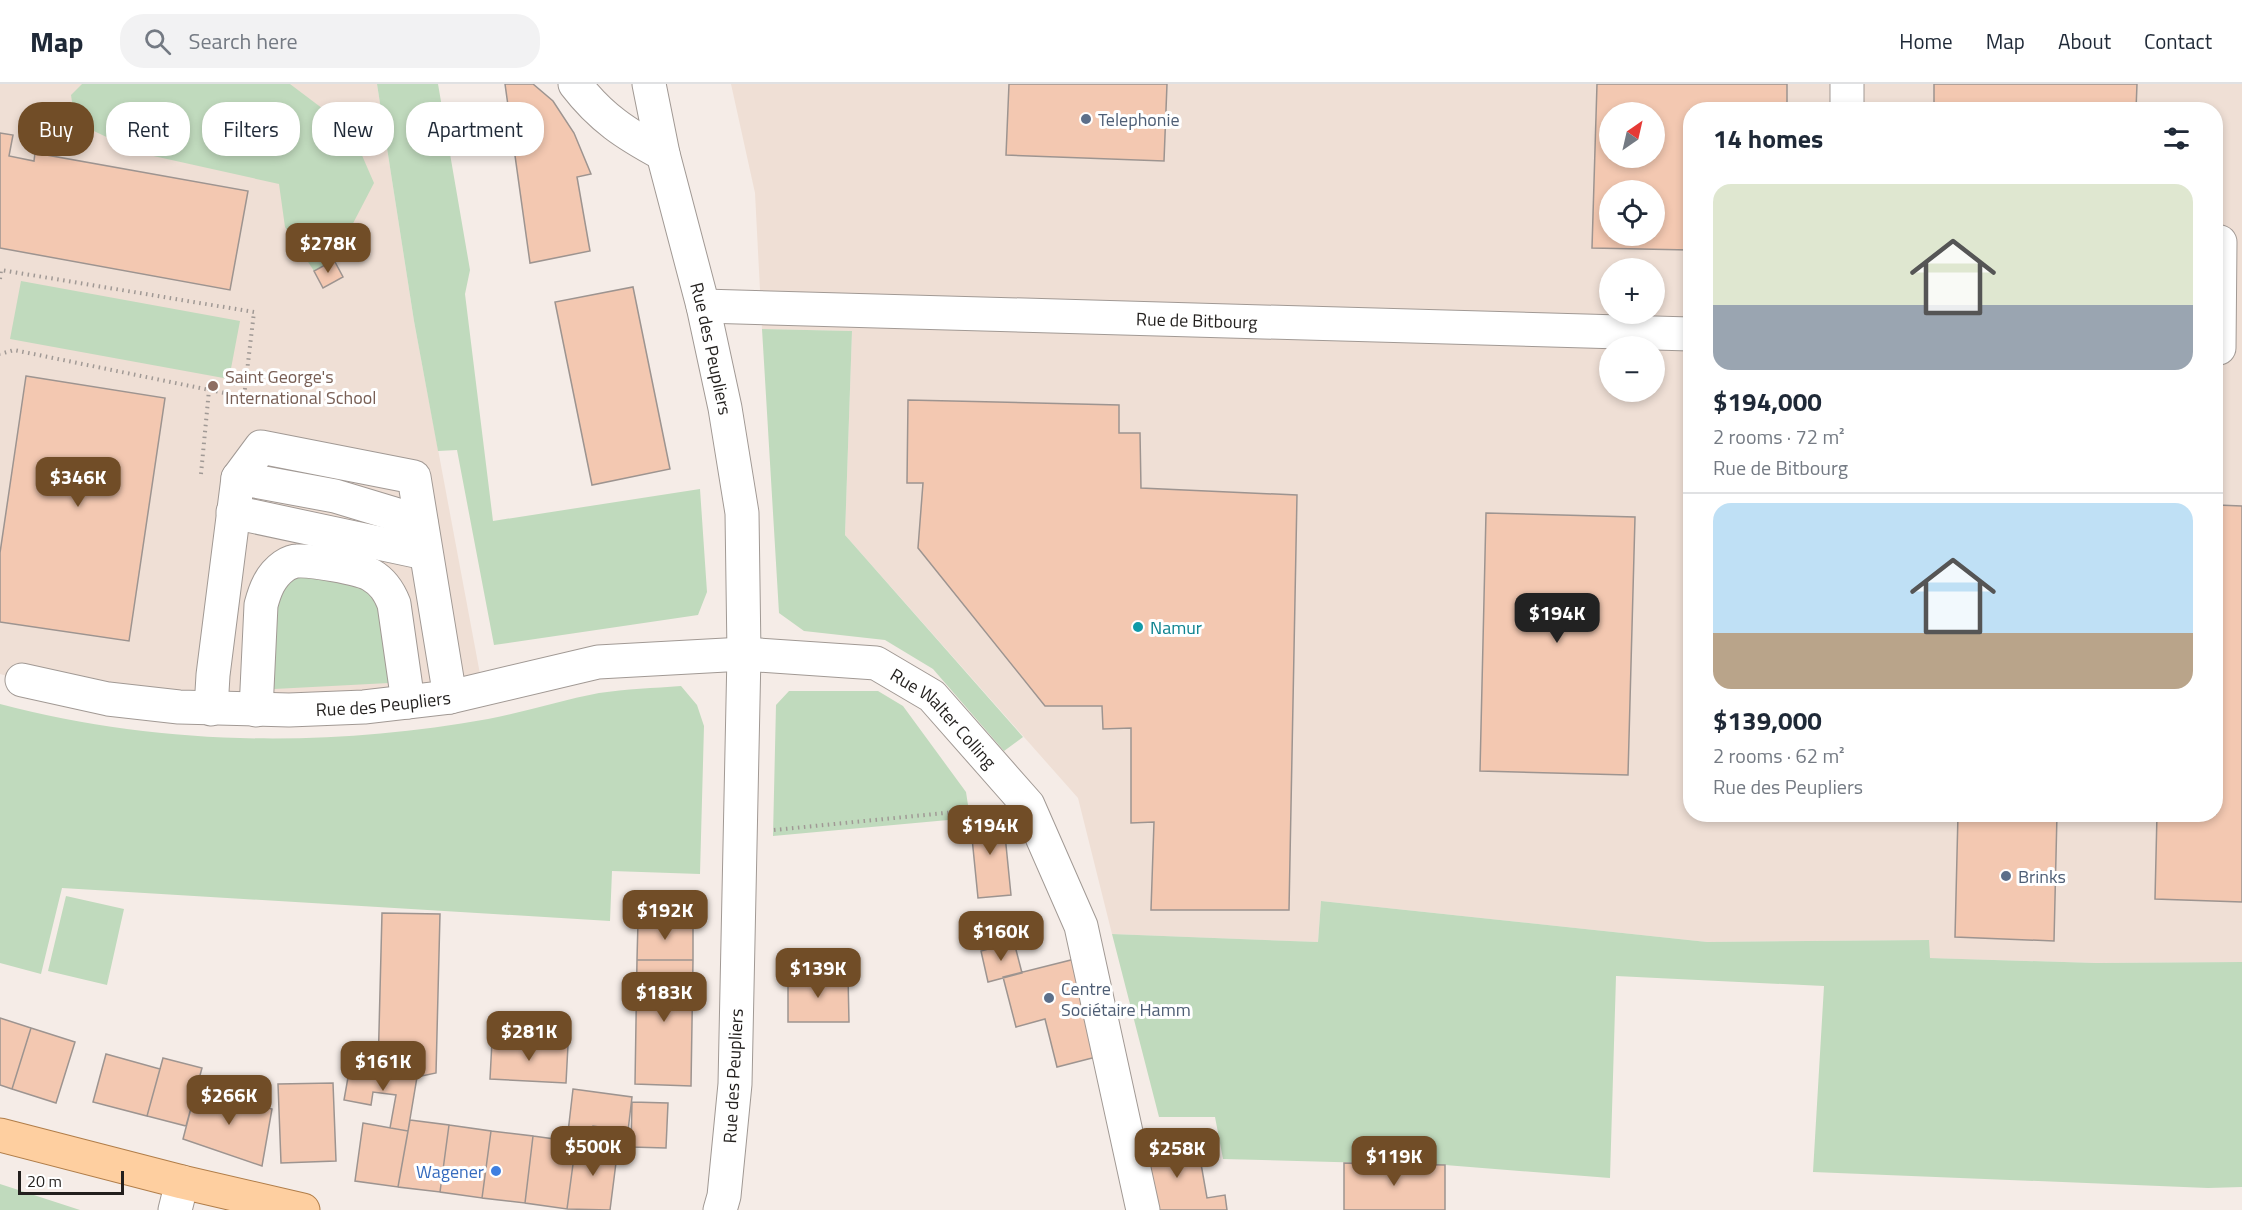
<!DOCTYPE html>
<html lang="en">
<head>
<meta charset="utf-8">
<style>
	body { margin:0; font-family:"Titillium Web",sans-serif; background:#f2f2f3; color:#1f2937; height:100vh; display:flex; flex-direction:column; font-size:22px; white-space:nowrap }
	* { box-sizing:border-box; margin:0 }
	p { font-size:20px; color:#747a83 }
	.icon { flex:none; width:33px; height:33px; fill:none; stroke:currentColor; stroke-width:2; stroke-linecap:round; stroke-linejoin:round }
	.map { position:relative; flex:1; overflow:hidden }
	.details { position:absolute; left:1683px; top:18px; width:540px; height:720px; display:flex; flex-direction:column; background:#fff; border-radius:24px; box-shadow:0 3px 9px #0003 }
	.details>* { flex:none }
	.hud { position:absolute; left:18px; top:18px; width:570px; height:54px; display:flex; gap:12px }
	.needle { width:39px; rotate:34deg }
	.fabs { position:absolute; left:1599px; top:18px; display:grid; gap:12px }
	.fabs a { display:grid; place-items:center; width:66px; height:66px; border-radius:50%; background:#fff; box-shadow:0 3px 9px #0003; font-size:30px }
	.scale { position:absolute; left:18px; bottom:15px; width:106px; box-sizing:border-box; padding-left:6px; border:3px solid #221f1d; border-top:0; font-size:16px; line-height:21px; white-space:nowrap; color:#221f1d; -webkit-text-stroke:4px #fff; paint-order:stroke }
	.price { position:absolute; translate:-50% -51px; padding:0 14px; border-radius:12px; background:#714d27; color:#fff; font-size:20px; line-height:39px; filter:drop-shadow(0 2px 3px #0008) }
	.price::after { content:''; position:absolute; left:50%; top:36px; width:18px; height:14px; margin-left:-9px; background:inherit; clip-path:polygon(0 0,100% 0,50% 100%) }
	.price.current { background:#222; color:#fff }
	ul { padding:0; list-style:none }
	li { display:grid; align-content:center; gap:12px; height:318px; padding:0 30px }
	li+li { border-top:2px solid #e0e1e3 }
	li span { display:grid; place-items:center; height:186px; border-radius:18px; color:#555 }
	li>.icon { margin-inline-start:auto }
	span .icon { width:108px; height:108px; fill:#fffc; stroke-width:1 }
	li b { font-size:26px }
	h2 { display:flex; justify-content:space-between; align-items:center; height:72px; padding:0 30px; font-size:26px }
	.chip { padding:0 21px; border-radius:24px; background:#fff; box-shadow:0 3px 9px #0003; font-size:21px; line-height:54px }
	.chip.current { background:#714d27; color:#fff }
	header { display:flex; align-items:center; gap:36px; box-sizing:border-box; height:84px; padding:0 30px; background:#fff; border-bottom:2px solid #e0e1e3 }
	header strong { font-size:28px }
	nav { display:flex; gap:33px; margin-inline-start:auto; font-size:21px }
	.search { width:420px; height:54px; background:#f2f2f3; display:flex; align-items:center; gap:15px; box-sizing:border-box; padding:0 21px; border-radius:24px; color:#747a83; font-size:22px }
	.map>svg:first-child { display:block }
	.built { fill:#efdfd5; fill-rule:evenodd }
	.green { fill:#c0dabd }
	.building { fill:#f3c8b1; stroke:#9d9490; stroke-width:1.5; fill-rule:evenodd }
	.lines { fill:none; stroke-linecap:round; stroke-linejoin:round }
	.minor-casing { stroke:#a19994; stroke-width:35 }
	.major-casing { stroke:#b07d49; stroke-width:35 }
	.path { stroke:#a09995; stroke-width:4; stroke-dasharray:1.5 4.5; stroke-linecap:butt }
	.minor { stroke:#fff; stroke-width:33 }
	.major { stroke:#fecfa0; stroke-width:33 }
	.service-dot { fill:#5c6f8a; stroke:#fff; stroke-width:2 }
	.education-dot { fill:#8d6e63; stroke:#fff; stroke-width:2 }
	.culture-dot { fill:#0f9aa8; stroke:#fff; stroke-width:2 }
	.shop-dot { fill:#3f7fe0; stroke:#fff; stroke-width:2 }
	.labels { text-anchor:middle; dominant-baseline:central; stroke-width:6; stroke-linejoin:round; paint-order:stroke }
	.service-label { font-size:18px; fill:#4e5e75; stroke:#fff; text-anchor:start }
	.street-label { font-size:18px; fill:#221f1d; stroke:#fff }
	.education-label { font-size:18px; fill:#785e54; stroke:#fff; text-anchor:start }
	.culture-label { font-size:18px; fill:#0d838f; stroke:#fff; text-anchor:start }
	.shop-label { font-size:18px; fill:#366cbe; stroke:#fff; text-anchor:end }
</style>
</head>
<body>
<header>
<strong>Map</strong>
<div class="search"><svg class="icon" aria-label="search" viewBox="0 0 24 24"><circle cx="10" cy="10" r="6"/><path d="M15 15l6 6"/></svg>Search here</div>
<nav><a>Home</a><a>Map</a><a>About</a><a>Contact</a></nav>
</header>
<div class="map">
<svg width="2242" height="1126" viewBox="0 0 2242 1126">
	<rect width="100%" height="100%" fill="#f5ece7"/>
	<!-- built -->
	<path class="built" d="M0,0H377L414,237L483,606L364,623L22,596L0,590Z
		M731,0H2242V878L2096,879L1929,874V856L1707,858L1321,817L1318,858L1112,850L1078,714L845,451L852,247L762,245L755,109ZM1690,26H2216V730H1690ZM1610,28H1654V74H1610ZM1610,106H1654V152H1610ZM1610,184H1654V230H1610ZM1610,262H1654V308H1610Z"/>
	<!-- green -->
	<path class="green" d="M82,0H290L351,46L374,99L334,176L314,187L285,143L279,100L140,69L75,38L71,11Z
		M377,0H438L470,186L465,210L493,437L700,405L707,508L698,531L494,561L457,366L438,367L414,237Z
		M21,197L240,237L229,295L10,255Z
		M762,245L852,247L845,451L1023,653L1004,667L933,585L885,556L804,547L779,529Z
		M296,489L358,500L380,515L389,599L274,605L276,506Z
		M681,602L697,621L704,642L700,790L612,787L610,837L62,804L41,890L0,879V620C159,662 326,664 488,635C525,628 562,616 599,609C626,605 654,604 681,602Z
		M789,607H878L903,622L966,708L970,734L773,752L776,621Z
		M66,812L124,825L107,901L48,887Z
		M1321,817L1707,858L1929,856L1930,874L2096,879L2242,878V1103L2208,1104L1813,1088L1824,902L1616,892L1610,1094L1445,1081L1223,1075L1215,1033H1159L1112,850L1318,858Z
		M0,1100L80,1126H0Z"/>
	<!-- building -->
	<path class="building" d="M505,0H533L553,17L574,49L591,90L577,93L590,167L530,179Z
		M1009,0H1167L1164,77L1006,71Z
		M1597,0H1787V26H1690V166L1592,164ZM1610,28H1654V74H1610ZM1610,106H1654V152H1610Z
		M1934,0H2137L2136,26H1934Z
		M0,49L13,51L9,72L34,77L35,69L248,107L230,206L0,164Z
		M334,176L343,193L323,204L314,187Z
		M633,203L670,385L592,401L555,218Z
		M26,292L165,314L129,557L0,538V469Z
		M908,316L1119,321V349H1140L1141,404L1297,411L1289,826H1151L1154,738L1131,739V644L1103,645L1102,622H1045L918,464L923,399H907Z
		M2217,421L2242,422V818L2155,815L2157,730H2216V431H2217Z
		M1486,429L1635,433L1628,691L1480,687Z
		M1958,730H2057L2054,857L1955,853Z
		M1003,731L1011,811L978,814L970,734Z
		M382,829L440,830L436,989L417,993L378,986Z
		M638,837L693,838V876H637Z
		M1014,858L1022,889L988,898L981,867Z
		M1079,874L1104,971L1057,983L1045,935L1016,943L1003,893Z
		M637,876H693L691,1002L635,1000Z
		M788,891H848L849,938H788Z
		M0,934L31,944L12,1005L0,1001Z
		M31,944L75,958L56,1019L12,1005Z
		M492,957L568,961L566,999L490,995Z
		M106,970L160,985L147,1032L93,1018Z
		M163,974L202,984L186,1042L147,1032Z
		M350,982L417,993L408,1047L390,1044L396,1011L373,1008L371,1021L344,1016Z
		M333,999L336,1077L281,1079L278,1000Z
		M196,1005L272,1025L262,1082L183,1055Z
		M573,1005L632,1013L628,1047L593,1042L590,1060L567,1057Z
		M632,1018L668,1019L666,1064L631,1063Z
		M410,1036L449,1041L440,1108L398,1103Z
		M363,1039L408,1047L398,1103L355,1097Z
		M449,1041L491,1047L482,1114L440,1108Z
		M491,1047L533,1052L525,1119L482,1114Z
		M533,1052L576,1058L567,1125L525,1119Z
		M1197,1057L1207,1114L1225,1111L1227,1126H1151L1139,1067Z
		M576,1058L618,1063L610,1126L567,1125Z
		M1344,1079L1445,1081V1126H1344Z"/>
	<g class="lines">
		<!-- minor casing -->
		<g class="minor-casing">
			<g id="minor">
				<path d="M575,0C601,34 626,50 663,70"/>
				<path id="s1" d="M649,0L663,70L703,222L725,324L742,429L744,570L735,1000L724,1112L720,1126"/>
				<path d="M1847,26V0"/>
				<path id="s2" d="M703,222L1690,250"/>
				<path d="M2219,264L2220,158"/>
				<path d="M238,394L335,412L421,438"/>
				<path d="M233,428L425,469"/>
				<path id="s3" d="M22,596L108,615L179,623L289,626L364,623L450,613L598,578L744,570L876,579L932,612L1028,721L1081,842L1143,1126"/>
				<path d="M211,625L213,591L238,394L261,363L414,393L450,613"/>
				<path d="M256,626L261,521C265,506 270,492 284,482C287,480 293,477 297,477C311,476 359,484 371,491C383,498 389,507 394,520L408,618"/>
				<path d="M175,1126L182,1098"/>
			</g>
		</g>
		<!-- major casing -->
		<g class="major-casing">
			<path id="major" d="M0,1051L182,1098L303,1126"/>
		</g>
		<!-- path -->
		<path class="path" d="M0,195L1,186L254,228L244,313L14,266L0,270
			M201,390L209,306
			M774,746L985,725"/>
		<!-- minor -->
		<use href="#minor" class="minor"/>
		<!-- major -->
		<use href="#major" class="major"/>
	</g>
	<!-- markers -->
	<g class="service-dot">
		<circle cx="1086" cy="35" r="6"/>
		<circle cx="2006" cy="792" r="6"/>
		<circle cx="1049" cy="914" r="6"/>
	</g>
	<circle class="education-dot" cx="213" cy="302" r="6"/>
	<circle class="culture-dot" cx="1138" cy="543" r="6"/>
	<circle class="shop-dot" cx="496" cy="1087" r="6"/>
	<g class="labels">
		<!-- service labels -->
		<g class="service-label">
			<text x="1098" y="35">Telephonie</text>
			<text x="2018" y="792">Brinks</text>
			<text x="1061" y="904">Centre<tspan x="1061" dy="21">Sociétaire Hamm</tspan></text>
		</g>
		<!-- street labels -->
		<g class="street-label">
			<text stroke="none"><textPath href="#s2" startOffset="494">Rue de Bitbourg</textPath></text>
			<text stroke="none"><textPath href="#s1" startOffset="272">Rue des Peupliers</textPath></text>
			<text stroke="none"><textPath href="#s3" startOffset="364">Rue des Peupliers</textPath></text>
			<text stroke="none"><textPath href="#s3" startOffset="950">Rue Walter Colling</textPath></text>
			<text transform="translate(733 992) rotate(-87)">Rue des Peupliers</text>
		</g>
		<!-- education labels -->
		<g class="education-label">
			<text x="225" y="292">Saint George's<tspan x="225" dy="21">International School</tspan></text>
		</g>
		<!-- culture labels -->
		<g class="culture-label">
			<text x="1150" y="543">Namur</text>
		</g>
		<!-- shop labels -->
		<g class="shop-label">
			<text x="484" y="1087">Wagener</text>
		</g>
	</g>
</svg>
<div class="fabs">
<a><svg class="needle" viewBox="-14 -14 28 28"><path d="M0-13l5 13h-10z" fill="#e53935"/><path d="M0 13l5-13h-10z" fill="#747a83"/></svg></a>
<a><svg class="icon" aria-label="locate" viewBox="0 0 24 24"><circle cx="12" cy="12" r="6"/><path d="M12 2v4M12 18v4M2 12h4M18 12h4"/></svg></a>
<a>+</a>
<a>−</a>
</div>
<div class="scale">20 m</div>
<b class="price" style="left:328px;top:190px">$278K</b>
<b class="price" style="left:78px;top:424px">$346K</b>
<b class="price current" style="left:1557px;top:560px">$194K</b>
<b class="price" style="left:990px;top:772px">$194K</b>
<b class="price" style="left:665px;top:857px">$192K</b>
<b class="price" style="left:1001px;top:878px">$160K</b>
<b class="price" style="left:818px;top:915px">$139K</b>
<b class="price" style="left:664px;top:939px">$183K</b>
<b class="price" style="left:529px;top:978px">$281K</b>
<b class="price" style="left:383px;top:1008px">$161K</b>
<b class="price" style="left:229px;top:1042px">$266K</b>
<b class="price" style="left:593px;top:1093px">$500K</b>
<b class="price" style="left:1177px;top:1095px">$258K</b>
<b class="price" style="left:1394px;top:1103px">$119K</b>
<div class="hud">
<a class="chip current">Buy</a>
<a class="chip">Rent</a>
<a class="chip">Filters</a>
<a class="chip">New</a>
<a class="chip">Apartment</a>
</div>
<section class="details">
<h2>14 homes<svg class="icon" aria-label="filters" viewBox="0 0 24 24"><path d="M4 7h16M4 17h16"/><circle cx="9" cy="7" r="2"/><circle cx="15" cy="17" r="2"/></svg></h2>
<ul>
<li><span style="background:linear-gradient(#dfe7d0 65%,#9aa5b1 0)"><svg class="icon" aria-label="home" viewBox="0 0 24 24"><path d="M3 11l9-7 9 7M6 9v11h12V9"/></svg></span><div><b>$194,000</b><p>2 rooms · 72 m²</p><p>Rue de Bitbourg</p></div></li>
<li><span style="background:linear-gradient(#bfe0f5 70%,#b9a48a 0)"><svg class="icon" aria-label="home" viewBox="0 0 24 24"><path d="M3 11l9-7 9 7M6 9v11h12V9"/></svg></span><div><b>$139,000</b><p>2 rooms · 62 m²</p><p>Rue des Peupliers</p></div></li>
</ul>
</section>
</div>
</body>
</html>
